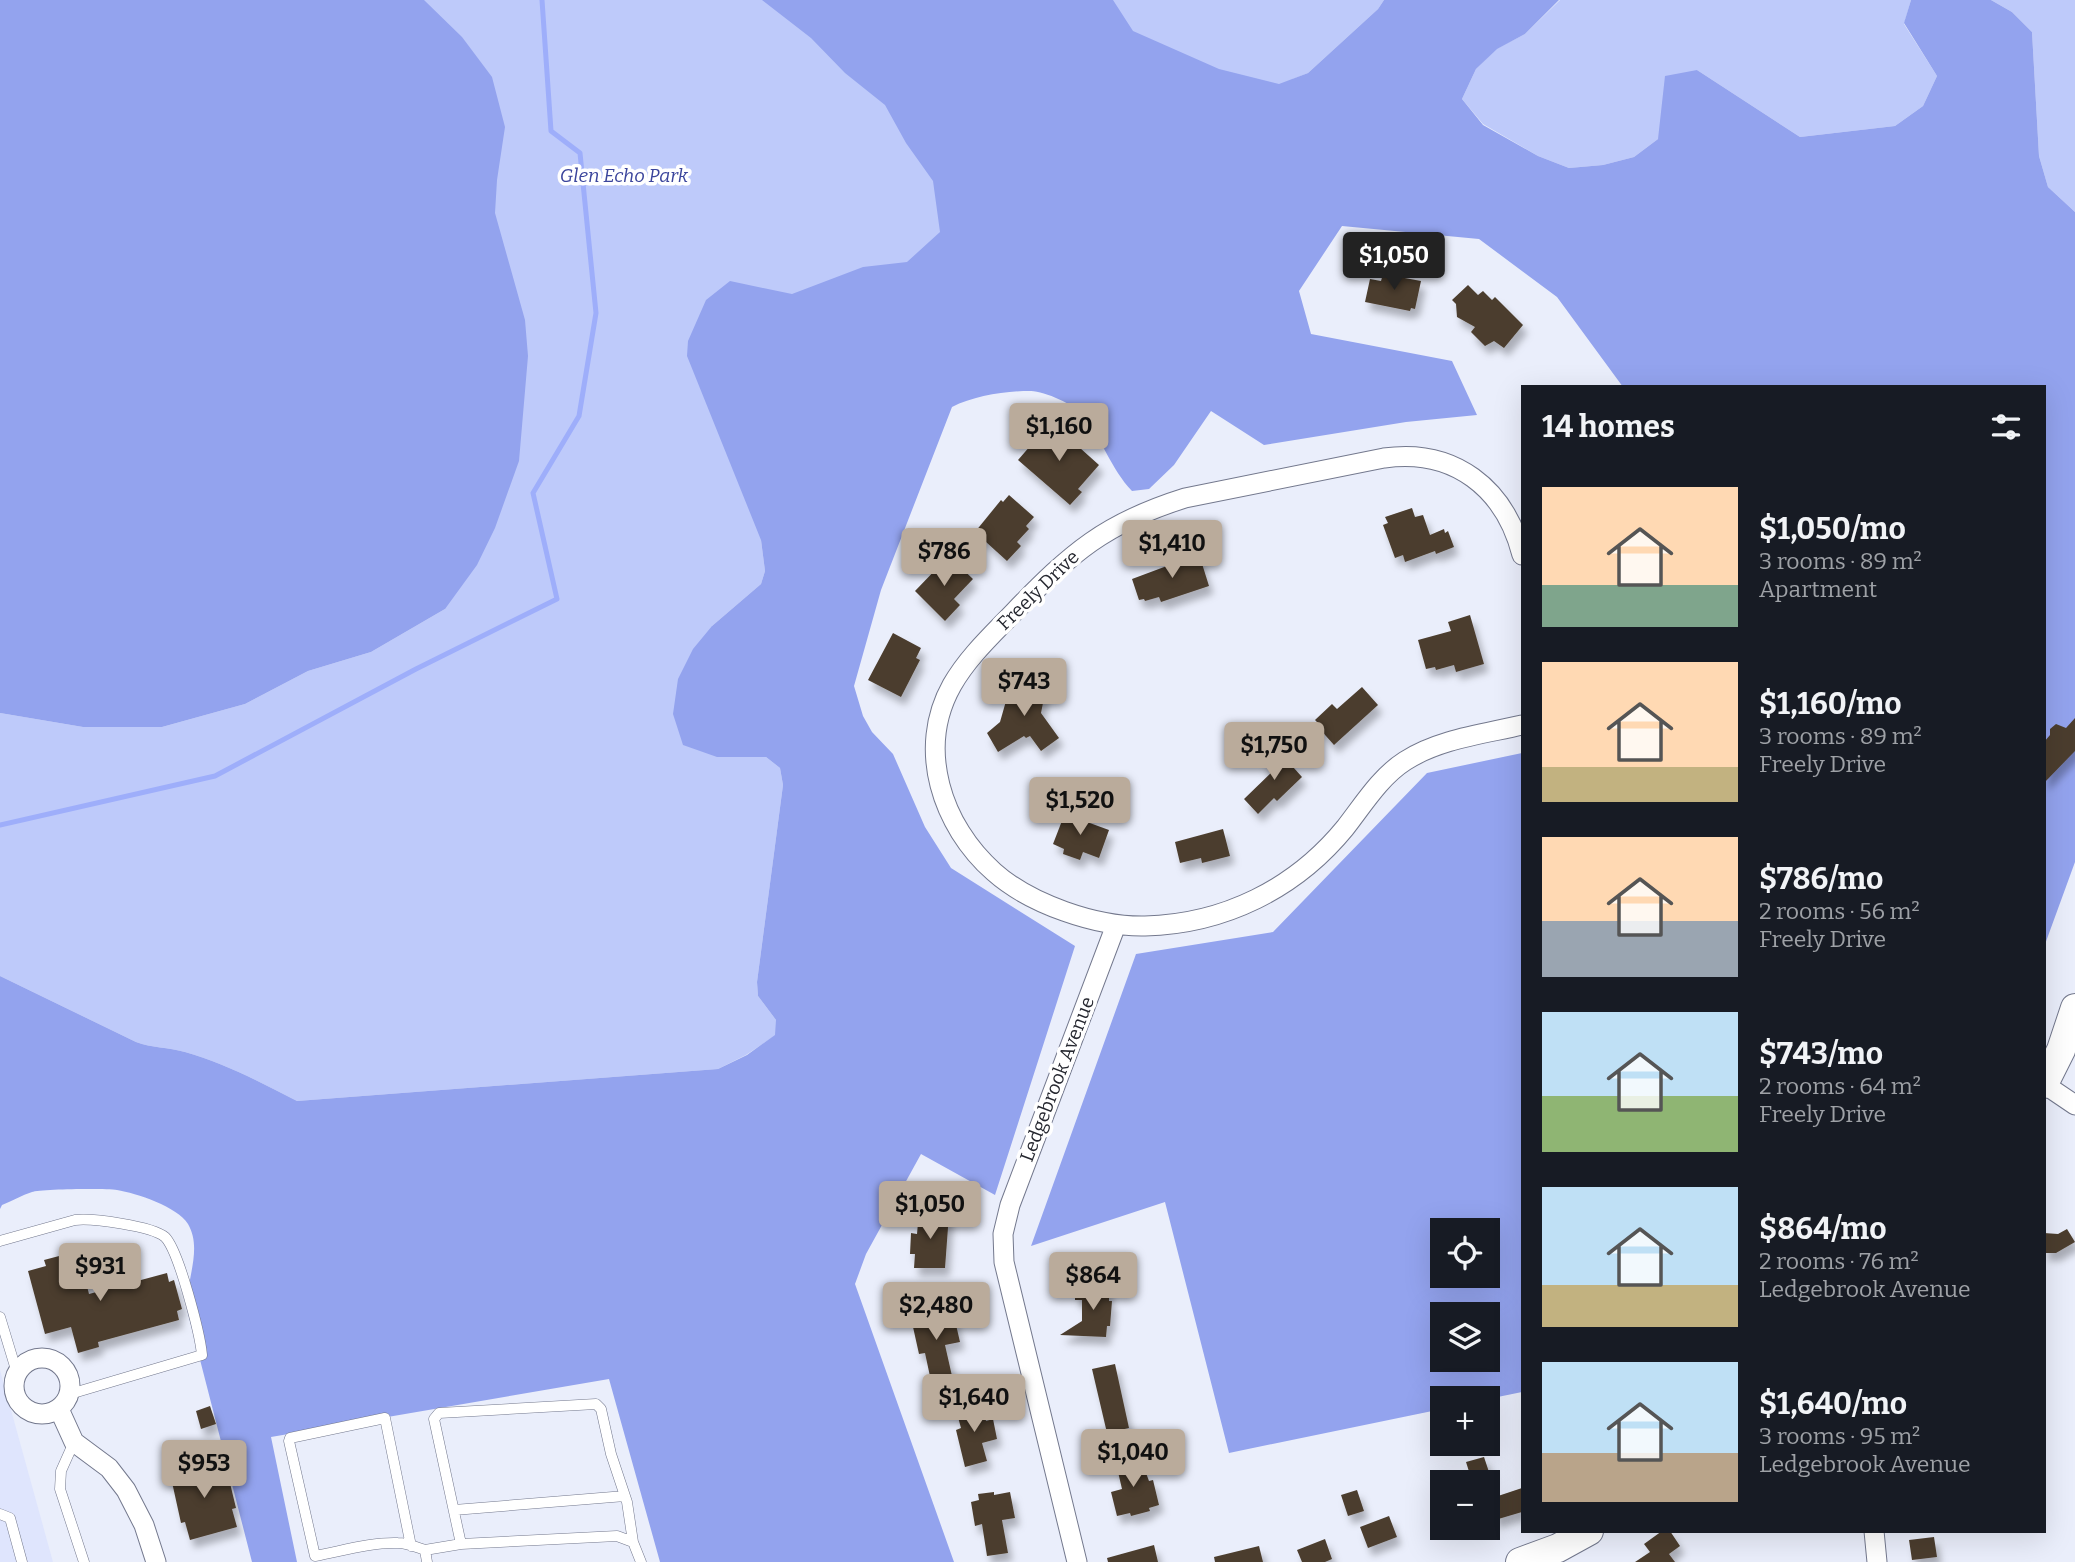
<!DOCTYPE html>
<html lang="en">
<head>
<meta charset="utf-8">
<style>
	body { margin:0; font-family:Bitter,serif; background:#20242c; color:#f1f3f6; height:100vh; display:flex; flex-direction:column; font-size:26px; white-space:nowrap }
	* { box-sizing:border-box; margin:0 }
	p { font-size:23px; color:#9ea1a6 }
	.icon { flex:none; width:38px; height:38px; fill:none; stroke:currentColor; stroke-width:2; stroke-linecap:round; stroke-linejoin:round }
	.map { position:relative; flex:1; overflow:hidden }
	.side { position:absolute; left:1521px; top:385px; width:525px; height:1148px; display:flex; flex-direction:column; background:#171b24; border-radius:0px; box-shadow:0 7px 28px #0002 }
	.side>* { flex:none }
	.controls { position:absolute; left:1430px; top:1218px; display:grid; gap:14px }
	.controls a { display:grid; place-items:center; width:70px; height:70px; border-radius:0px; background:#171b24; box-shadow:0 7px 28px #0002; font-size:35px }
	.price { position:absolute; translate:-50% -60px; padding:0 16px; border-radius:7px; background:#baab9b; color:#111; font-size:23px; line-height:46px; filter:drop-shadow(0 2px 4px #0008) }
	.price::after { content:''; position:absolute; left:50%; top:42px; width:21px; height:16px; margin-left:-10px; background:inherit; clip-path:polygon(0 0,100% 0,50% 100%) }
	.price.selected { background:#222; color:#fff }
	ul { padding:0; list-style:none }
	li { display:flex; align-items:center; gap:21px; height:175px; padding:0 21px }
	li span { display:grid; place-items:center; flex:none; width:196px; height:140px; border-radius:0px; color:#555 }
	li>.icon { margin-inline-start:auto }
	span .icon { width:84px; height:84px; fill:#fffc; stroke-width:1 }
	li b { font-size:30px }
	h2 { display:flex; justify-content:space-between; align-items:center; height:84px; padding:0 21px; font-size:30px }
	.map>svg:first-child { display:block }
	.built { fill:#dfe5fd }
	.green { fill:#becafa }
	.forest { fill:#93a3ee; fill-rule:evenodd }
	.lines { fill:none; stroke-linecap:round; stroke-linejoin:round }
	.stream { stroke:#9eaefa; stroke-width:5 }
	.building { fill:#4c3e2e; filter:url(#shadow) }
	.lane-casing { stroke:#73788d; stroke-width:11 }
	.street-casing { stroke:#73788d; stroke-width:21 }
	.secondary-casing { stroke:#73788d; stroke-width:30 }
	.lane { stroke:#fff; stroke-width:10 }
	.street { stroke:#fff; stroke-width:19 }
	.secondary { stroke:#fff; stroke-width:28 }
	.labels { text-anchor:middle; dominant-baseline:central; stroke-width:7; stroke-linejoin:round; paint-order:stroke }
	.park-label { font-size:19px; font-style:italic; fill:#3b459c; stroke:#fff }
	.street-label { font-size:19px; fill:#25272f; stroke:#fff }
</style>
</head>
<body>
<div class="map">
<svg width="2075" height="1562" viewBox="0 0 2075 1562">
	<defs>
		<filter id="shadow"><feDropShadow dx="4.5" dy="8" stdDeviation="3.5" flood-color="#0004"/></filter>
	</defs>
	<rect width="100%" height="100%" fill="#eaeefb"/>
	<!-- built -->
	<path class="built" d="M0,1370L53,1562H0Z"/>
	<!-- green -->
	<path class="green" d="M335,0H1384L1378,9L1308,73L1293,79L761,540L765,571L761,584L712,626L717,757H766L780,768L783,785L757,982L758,996L776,1020V1035L746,1055L718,1069L297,1101C260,1082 224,1063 185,1052C168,1047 152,1048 136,1042L0,976V713L83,727H162L245,704L308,671L371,652L445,609Z
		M1560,0H1911L1904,24L1937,76L1923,106L1895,126L1800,137L1697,70L1658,139L1634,157L1603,165L1569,168L1538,156L1483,124L1462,99L1476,69L1496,49L1525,34Z
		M1991,0H2075V212L2048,187L2039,156L2032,32L2012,12Z"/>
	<!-- forest -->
	<path class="forest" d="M0,0H424L462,37L492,77L505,127L497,180L495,213L525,320L528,356L519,461L495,528L477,565L445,609L371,652L308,671L245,704L162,727H83L0,713Z
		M762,0H1113L1133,31L1219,69L1279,84L1308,73L1378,9L1384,0H1559L1525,34L1497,49L1476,69L1462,99L1483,125L1538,156L1569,168L1603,165L1634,157L1658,139L1665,76L1697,70L1800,137L1895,126L1923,106L1937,76L1904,23L1911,0H1991L2012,12L2032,32L2039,156L2048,187L2075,212V862L2044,947V387H1623L1557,297L1479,239L1342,226L1299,291L1311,334L1452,361L1477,415L1406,422L1264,445L1211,411L1174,465L1149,489L1132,491C1111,469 1102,439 1083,415C1076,405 1042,390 1030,391C1005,391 974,396 952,407L881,590L854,686L863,716L872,732L893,754L925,827L951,868L1075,946L995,1195L921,1154L866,1254L855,1284L954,1562H660L609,1379L271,1437L297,1562H252L188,1313C183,1285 204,1251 188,1224C178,1207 136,1193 117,1190C106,1188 40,1189 32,1192C22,1195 12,1201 2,1205L0,1209V976L136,1042C152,1048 168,1047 185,1052C224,1063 260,1082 297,1101L718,1069L747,1055L775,1035L776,1020L758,996L757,982L783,785L780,768L766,757H717L683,745L673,714L678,679L693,649L712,626L761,584L765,571L761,540L687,356L688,341L706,300L730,281L792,294L863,267L907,262L940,232L933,181L906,143L885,105L845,73L811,38Z
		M1522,753V1392L1488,1399L1442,1398V1409L1229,1453L1165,1202L1031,1246L1136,954L1273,932L1427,773ZM1488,1230V1276H1442V1230ZM1442,1314H1488V1360H1442Z"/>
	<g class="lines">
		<!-- stream -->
		<path class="stream" d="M0,825L215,776L416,669L557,599L533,493L579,416L596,313L580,153L551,131L542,0"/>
	</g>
	<!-- building -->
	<path class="building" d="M1383,274L1421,281L1415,309L1411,308L1410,311L1365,302L1370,279L1381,281Z
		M1468,285L1478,295L1483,291L1492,300L1495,297L1523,325L1504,348L1494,341L1485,346L1471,332L1475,327L1457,317L1456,304L1452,300Z
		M1051,422L1099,465L1078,489L1082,492L1070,505L1018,460Z
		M1009,495L1034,517L1026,526L1029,529L1017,542L1021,546L1007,561L975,532L1001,500L1003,502Z
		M1412,508L1415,517L1423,515L1430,535L1444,529L1445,533L1448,531L1454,547L1436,554L1435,551L1405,562L1403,555L1395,558L1383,525L1388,523L1385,517Z
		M1199,554L1209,586L1161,602L1159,597L1145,601L1144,599L1139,600L1132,579Z
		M952,559L973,579L954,599L960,605L945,621L915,591L941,564L943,567Z
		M1470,615L1484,664L1456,672L1454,665L1436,670L1435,667L1426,669L1418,640L1451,631L1448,622Z
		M893,633L921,648L916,658L920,660L901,697L868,680Z
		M1017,678L1034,682L1033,685L1046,688L1041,713L1059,738L1041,751L1030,736L1026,738L1024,736L998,752L987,733L1000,722L1006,701L1010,702Z
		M1362,687L1378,705L1334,745L1318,727L1320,725L1315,720L1332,704L1337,709Z
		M2075,718V751L2044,783V742L2050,735V729L2056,724L2066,728Z
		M1275,747L1302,777L1277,801L1274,798L1258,814L1244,799L1275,769L1264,758Z
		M1086,810L1087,822L1109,830L1099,858L1083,852L1080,860L1063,854L1064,849L1053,844L1065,813L1071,816Z
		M1223,829L1230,856L1202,863L1201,858L1180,863L1175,842Z
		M919,1212L949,1214L945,1268H914L915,1254H910L911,1233L917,1234Z
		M2067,1229L2075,1242L2056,1253H2044V1233L2058,1234Z
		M78,1251L89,1294L167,1273L169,1282L174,1280L182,1309L177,1311L179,1320L98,1342L99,1347L78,1353L71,1327L45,1334L28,1271L46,1266L44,1260Z
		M1075,1286H1109V1301H1112L1110,1326H1107L1106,1337L1060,1335L1082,1321V1300H1075Z
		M940,1311L942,1319L954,1316L960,1342L945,1345L952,1376L931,1381L925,1353L919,1354L913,1327L921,1325L919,1315Z
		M1115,1364L1129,1428L1107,1433L1092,1369Z
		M982,1404L986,1421L993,1419L997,1439L982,1443L987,1461L965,1467L956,1430L961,1428L956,1410Z
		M210,1406L216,1424L201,1429L196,1411Z
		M1136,1454L1141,1474L1146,1473L1149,1481L1153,1480L1159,1505L1149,1508L1150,1511L1131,1516L1130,1513L1117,1516L1111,1492L1122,1489L1115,1459Z
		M1484,1457L1490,1475L1472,1481L1466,1462Z
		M219,1460L225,1480L229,1479L236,1508L232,1509L237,1527L190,1540L185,1522L181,1523L170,1473Z
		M1522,1488V1512L1495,1520L1489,1499Z
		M1357,1490L1364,1511L1348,1516L1341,1495Z
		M994,1492V1495L1010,1492L1015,1518L1002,1520L1008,1553L987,1556L982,1524L975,1526L971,1502L979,1500L978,1494Z
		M1389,1516L1397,1537L1368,1548L1360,1527Z
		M1662,1531H1670L1680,1546L1669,1554L1675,1562H1635L1650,1552L1644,1544Z
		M1934,1537L1937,1557L1912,1560L1909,1540Z
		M1325,1539L1332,1559L1325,1562H1302L1297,1550Z
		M1154,1545L1158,1562H1108L1107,1558Z
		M1259,1546L1263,1562H1215L1214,1557Z"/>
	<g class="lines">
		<!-- lane casing -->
		<g class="lane-casing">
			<path id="lane" d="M0,1241L75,1220C92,1218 152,1226 165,1237C179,1251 200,1334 202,1355L70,1394
				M0,1317L17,1373
				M74,1442L61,1471L60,1489L84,1562
				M454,1510L625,1496
				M0,1514L10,1518L22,1562
				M461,1544L434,1419L439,1413L596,1404L601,1409L611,1454L627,1502L633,1542
				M411,1546L385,1418L290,1438L289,1441L315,1556C342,1551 371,1542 398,1543C407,1543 416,1547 425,1550
				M427,1562L425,1550L461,1544L617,1536L633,1542L641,1562"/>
		</g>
		<!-- street casing -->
		<g class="street-casing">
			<path id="street" d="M1522,555C1505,488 1454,448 1384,458L1185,498C1105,523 1071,553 1014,612C992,635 968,657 952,685C916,749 942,826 994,872C1030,904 1096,927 1145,926C1224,924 1295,889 1345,828C1363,805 1380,777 1405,761C1439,739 1484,734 1522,725
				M2044,1084L2075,1105
				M14 1386a28 28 0 1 1 56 0a28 28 0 1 1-56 0Z
				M59,1409L74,1442L109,1468L126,1490L144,1525L156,1562
				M1874,1531L1877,1562
				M1077,1562L1004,1262L1003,1234L1010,1205L1116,925"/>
		</g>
		<!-- secondary casing -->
		<g class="secondary-casing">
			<path id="secondary" d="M2044,1084L2061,1050L2075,1008
				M1520,1562L1558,1548L1589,1531"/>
		</g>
		<!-- lane -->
		<use href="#lane" class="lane"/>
		<!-- street -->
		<use href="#street" class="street"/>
		<!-- secondary -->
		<use href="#secondary" class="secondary"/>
	</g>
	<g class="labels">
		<!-- park labels -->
		<g class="park-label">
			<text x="624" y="175">Glen Echo Park</text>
		</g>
		<!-- street labels -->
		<g class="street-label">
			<text transform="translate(1038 590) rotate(-44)">Freely Drive</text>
			<text transform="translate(1057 1079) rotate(-69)">Ledgebrook Avenue</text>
		</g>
	</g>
</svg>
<div class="controls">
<a><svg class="icon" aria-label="locate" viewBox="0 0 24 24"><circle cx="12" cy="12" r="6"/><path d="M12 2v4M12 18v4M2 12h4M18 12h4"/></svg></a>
<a><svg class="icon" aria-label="layers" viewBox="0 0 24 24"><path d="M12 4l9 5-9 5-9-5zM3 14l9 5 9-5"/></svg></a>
<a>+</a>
<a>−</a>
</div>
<b class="price selected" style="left:1394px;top:292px">$1,050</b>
<b class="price" style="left:1059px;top:463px">$1,160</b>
<b class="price" style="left:1172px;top:580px">$1,410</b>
<b class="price" style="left:944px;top:588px">$786</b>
<b class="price" style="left:1024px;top:718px">$743</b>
<b class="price" style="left:1274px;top:782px">$1,750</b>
<b class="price" style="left:1080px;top:837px">$1,520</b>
<b class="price" style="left:930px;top:1241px">$1,050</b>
<b class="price" style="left:100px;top:1303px">$931</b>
<b class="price" style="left:1093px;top:1312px">$864</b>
<b class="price" style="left:936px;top:1342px">$2,480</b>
<b class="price" style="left:974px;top:1434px">$1,640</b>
<b class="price" style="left:1133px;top:1489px">$1,040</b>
<b class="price" style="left:204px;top:1500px">$953</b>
<section class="side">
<h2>14 homes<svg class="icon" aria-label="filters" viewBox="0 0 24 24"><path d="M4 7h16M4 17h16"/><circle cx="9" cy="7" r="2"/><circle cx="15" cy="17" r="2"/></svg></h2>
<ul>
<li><span style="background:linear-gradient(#ffd9b3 70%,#7fa58c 0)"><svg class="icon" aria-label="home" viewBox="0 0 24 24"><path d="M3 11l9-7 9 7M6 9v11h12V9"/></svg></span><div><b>$1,050/mo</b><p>3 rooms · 89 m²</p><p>Apartment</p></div></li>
<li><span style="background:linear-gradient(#ffd9b3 75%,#c2b280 0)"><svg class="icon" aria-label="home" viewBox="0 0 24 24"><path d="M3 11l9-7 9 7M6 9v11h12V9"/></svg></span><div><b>$1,160/mo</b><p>3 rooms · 89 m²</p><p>Freely Drive</p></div></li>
<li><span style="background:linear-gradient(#ffd9b3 60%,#9aa5b1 0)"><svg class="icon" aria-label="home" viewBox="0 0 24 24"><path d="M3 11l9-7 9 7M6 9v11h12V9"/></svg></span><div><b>$786/mo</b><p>2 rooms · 56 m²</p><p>Freely Drive</p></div></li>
<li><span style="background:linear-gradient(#bfe0f5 60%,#8fb573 0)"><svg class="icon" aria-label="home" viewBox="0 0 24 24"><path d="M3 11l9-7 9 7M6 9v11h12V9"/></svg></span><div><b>$743/mo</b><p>2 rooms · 64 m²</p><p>Freely Drive</p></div></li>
<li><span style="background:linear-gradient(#bfe0f5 70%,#c2b280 0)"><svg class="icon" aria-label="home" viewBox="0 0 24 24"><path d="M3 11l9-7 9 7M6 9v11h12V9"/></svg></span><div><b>$864/mo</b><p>2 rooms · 76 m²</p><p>Ledgebrook Avenue</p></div></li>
<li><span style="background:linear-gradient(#bfe0f5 65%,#b9a48a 0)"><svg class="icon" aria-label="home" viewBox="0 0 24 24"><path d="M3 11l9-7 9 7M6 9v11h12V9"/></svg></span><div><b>$1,640/mo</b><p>3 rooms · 95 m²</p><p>Ledgebrook Avenue</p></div></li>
</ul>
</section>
</div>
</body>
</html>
